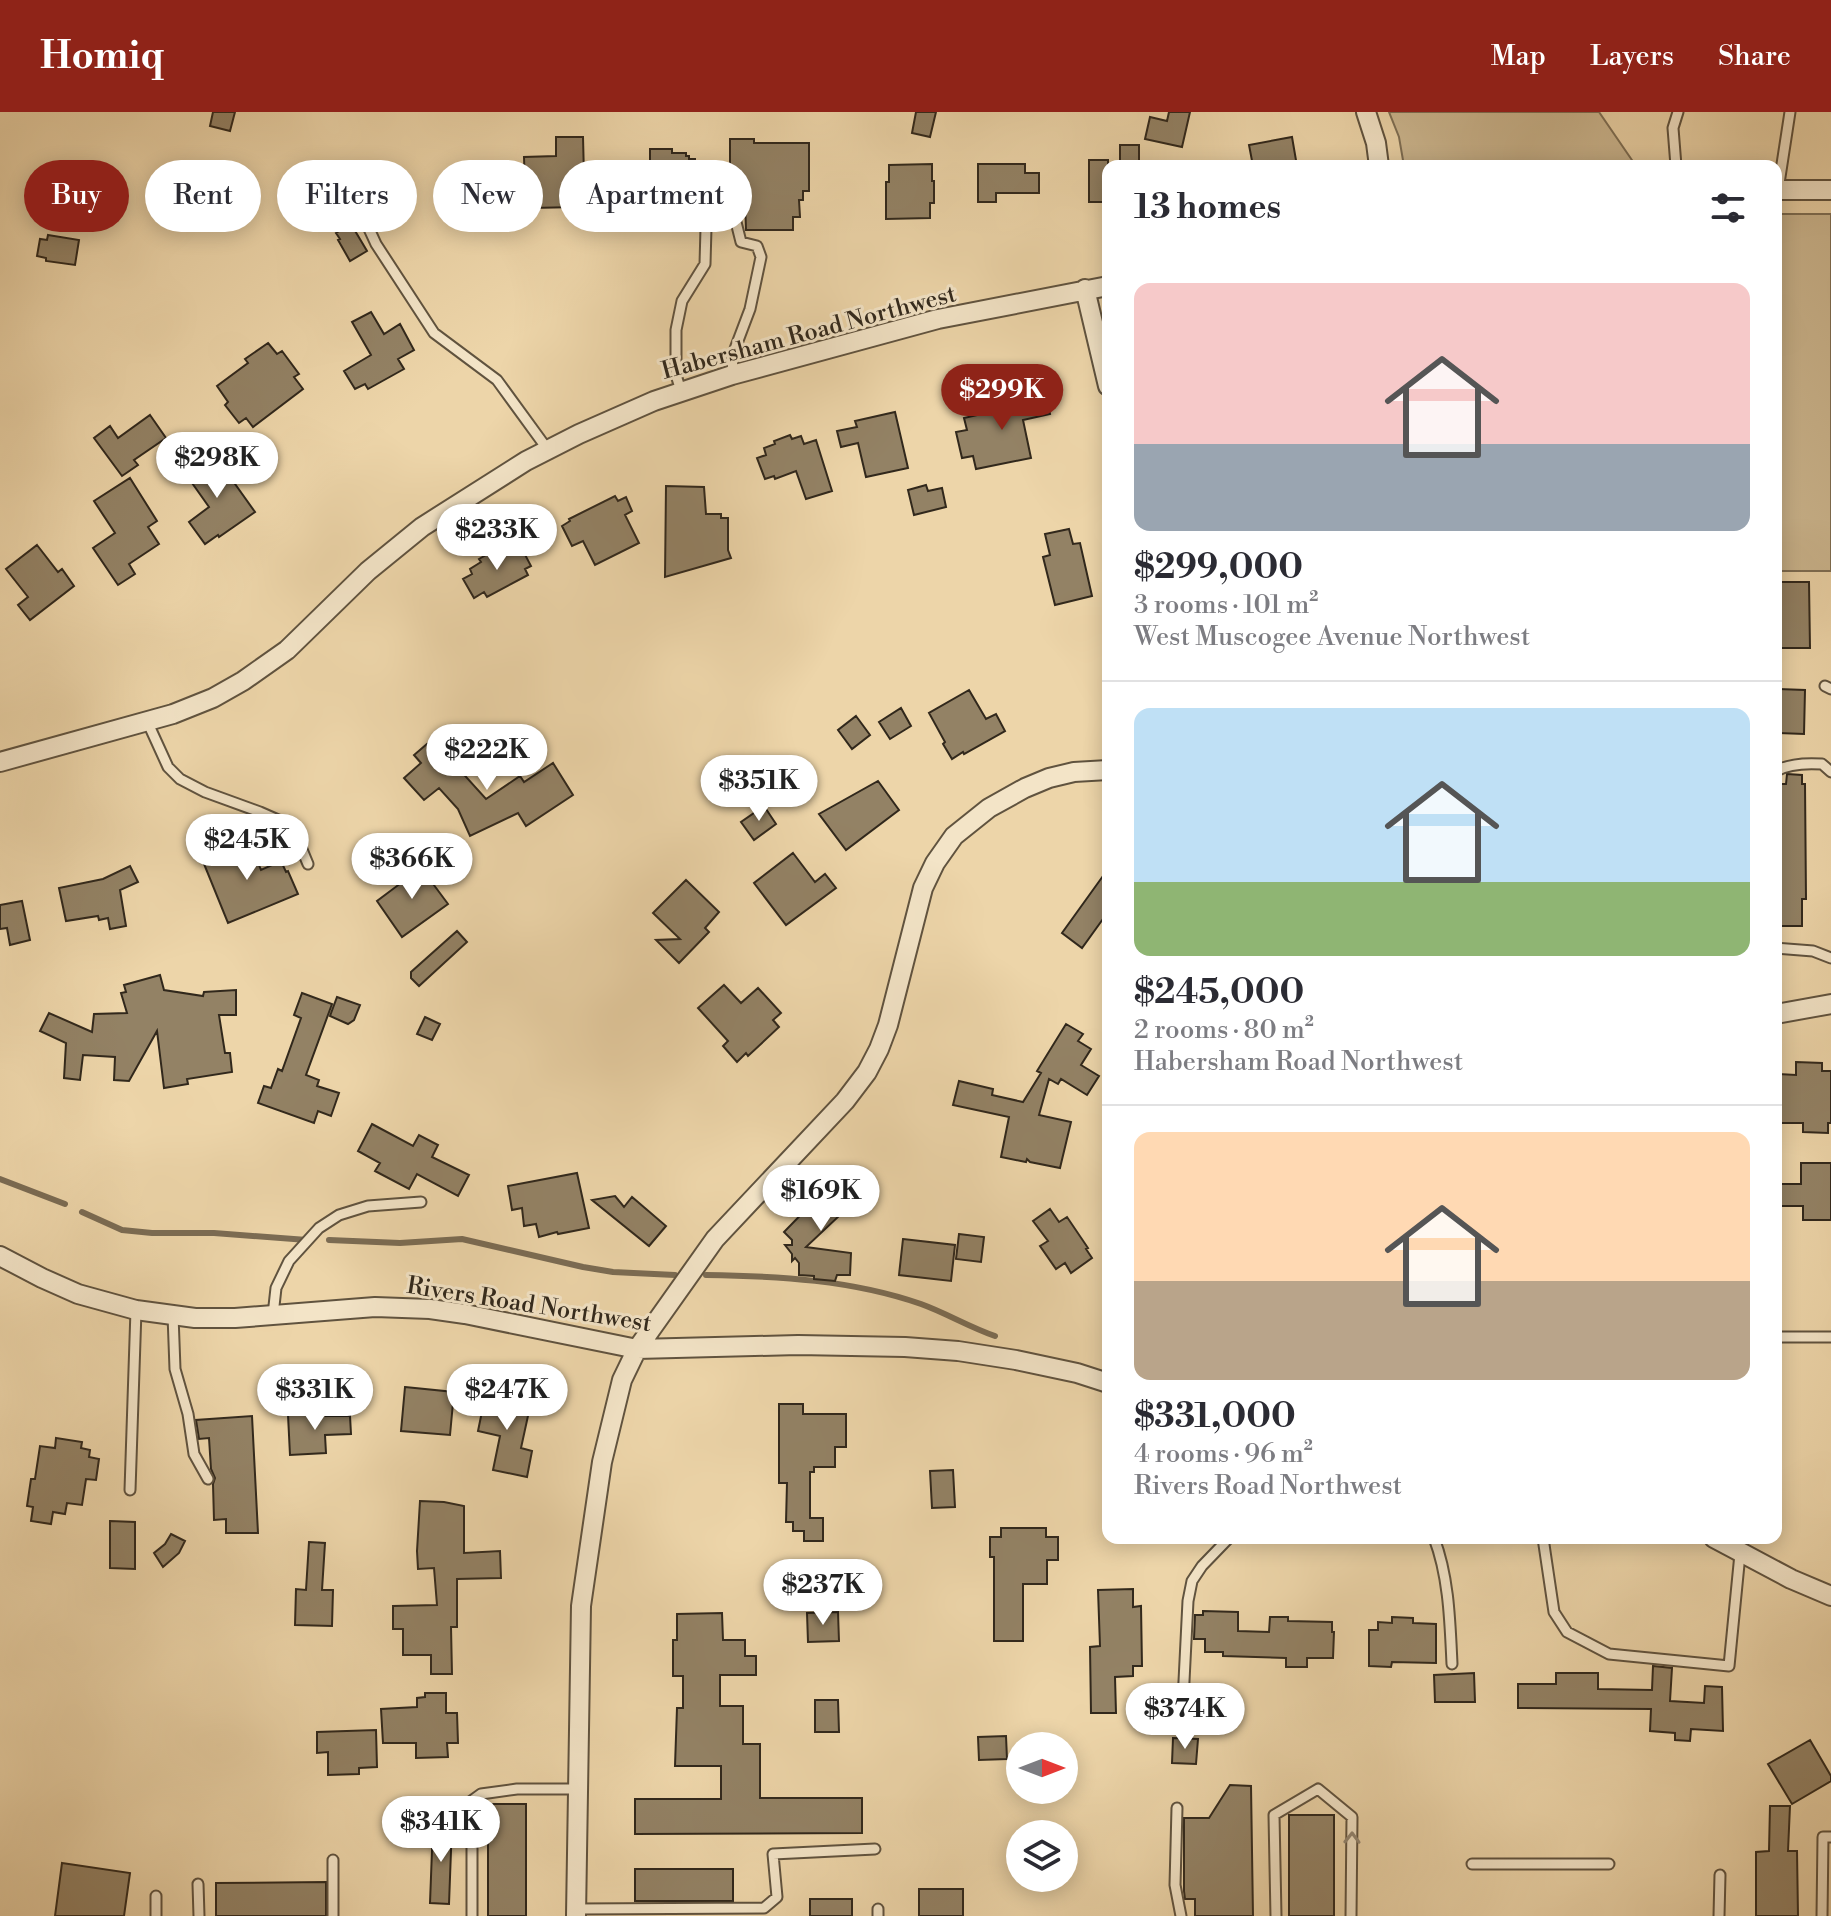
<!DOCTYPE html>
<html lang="en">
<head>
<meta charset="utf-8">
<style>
	body { margin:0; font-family:"Libre Bodoni",serif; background:#f7f7f7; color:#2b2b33; height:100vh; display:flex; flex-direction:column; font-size:30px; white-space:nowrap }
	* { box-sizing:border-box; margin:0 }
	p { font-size:26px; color:#7c7c81 }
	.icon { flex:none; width:44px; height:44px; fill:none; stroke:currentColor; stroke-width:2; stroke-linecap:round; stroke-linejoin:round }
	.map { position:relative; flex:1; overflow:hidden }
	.drawer { position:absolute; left:1102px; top:48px; width:680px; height:1384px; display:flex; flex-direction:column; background:#fff; border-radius:16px; box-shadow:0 4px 20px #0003 }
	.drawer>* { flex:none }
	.banner { position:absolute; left:24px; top:48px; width:760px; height:72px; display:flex; gap:16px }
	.needle { width:52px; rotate:90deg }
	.fabs { position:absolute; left:1006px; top:1620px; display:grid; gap:16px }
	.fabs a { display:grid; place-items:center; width:72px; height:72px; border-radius:50%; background:#fff; box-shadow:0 4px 20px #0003; font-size:40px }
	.price { position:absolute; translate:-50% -68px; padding:0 18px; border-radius:28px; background:#fff; color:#222; font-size:26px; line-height:52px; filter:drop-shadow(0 2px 4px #0008) }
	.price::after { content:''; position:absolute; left:50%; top:48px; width:24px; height:18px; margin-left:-12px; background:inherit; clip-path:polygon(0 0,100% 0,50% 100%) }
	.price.current { background:#8f2418; color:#fff }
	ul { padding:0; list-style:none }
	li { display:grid; align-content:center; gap:16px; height:424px; padding:0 32px }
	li+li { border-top:2px solid #e1e1e2 }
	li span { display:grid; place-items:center; height:248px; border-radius:16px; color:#555 }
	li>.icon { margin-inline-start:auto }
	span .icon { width:144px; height:144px; fill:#fffc; stroke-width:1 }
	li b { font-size:34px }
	h2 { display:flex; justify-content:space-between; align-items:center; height:96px; padding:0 32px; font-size:34px }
	.tag { padding:0 28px; border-radius:36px; background:#fff; box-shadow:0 4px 20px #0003; font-size:28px; line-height:72px }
	.tag.current { background:#8f2418; color:#fff }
	header { display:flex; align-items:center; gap:48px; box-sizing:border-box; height:112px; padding:0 40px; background:#8f2418; color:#fff }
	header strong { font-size:38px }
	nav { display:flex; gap:44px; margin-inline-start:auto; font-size:28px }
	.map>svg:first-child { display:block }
	.green { fill:#cdb891; stroke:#7f7056; stroke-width:2 }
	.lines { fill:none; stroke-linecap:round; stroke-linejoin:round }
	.stream { stroke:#7b6c54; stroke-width:6 }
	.building { fill:#938265; stroke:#31281c; stroke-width:2 }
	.lane-casing { stroke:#60533f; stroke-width:13 }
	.street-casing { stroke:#60533f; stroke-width:22 }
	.lane { stroke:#f3e4c7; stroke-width:9 }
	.street { stroke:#f3e4c7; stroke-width:18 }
	.oneway { stroke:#928672 }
	.labels { text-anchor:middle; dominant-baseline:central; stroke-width:6; stroke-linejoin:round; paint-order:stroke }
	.street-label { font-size:24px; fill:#31281c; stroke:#f3e4c7 }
</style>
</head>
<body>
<header>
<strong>Homiq</strong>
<nav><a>Map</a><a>Layers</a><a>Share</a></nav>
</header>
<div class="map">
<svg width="1831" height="1804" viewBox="0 0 1831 1804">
	<rect width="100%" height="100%" fill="#edd5a9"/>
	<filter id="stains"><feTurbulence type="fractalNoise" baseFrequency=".0025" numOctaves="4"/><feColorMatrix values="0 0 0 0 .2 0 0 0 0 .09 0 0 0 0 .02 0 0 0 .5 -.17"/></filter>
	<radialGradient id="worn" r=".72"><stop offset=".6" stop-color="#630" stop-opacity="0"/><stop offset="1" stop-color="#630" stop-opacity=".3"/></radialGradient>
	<!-- green -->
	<path class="green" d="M1389,0H1599L1636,54H1404L1399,25Z
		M1776,102H1831V459H1776Z"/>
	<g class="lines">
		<!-- stream -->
		<path class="stream" d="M0,1067L65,1092
			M82,1100L122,1118L152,1121H214L307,1128
			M329,1128L400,1131L462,1127L583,1155L613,1160L675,1163
			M706,1163C779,1164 852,1168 921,1192C946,1201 969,1215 995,1224"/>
	</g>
	<!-- building -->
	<path class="building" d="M213,0H235L230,19L210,14Z
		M916,0H936L930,25L912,21Z
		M1169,0H1190L1182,35L1145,27L1150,5L1167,9Z
		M556,25H583L584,64H588V84H576V95L532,96L531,77H525L524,45L556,44Z
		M1292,25L1297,54H1253L1249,33Z
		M730,27H754V31H809V79H803V88H799L800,105H793V118H746L745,87L692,89V96H656V88H646V62H650V37H672V41H686V44H689V47H695V57H730Z
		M1120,33H1139V54H1120Z
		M1089,48H1108V90H1089Z
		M932,52V69H934V91H930V106L886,107V70H889V53Z
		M978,52H1025V61H1039V81H996V90H978Z
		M351,112L367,139L350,149L338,128L340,127L336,121Z
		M48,123L79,128L75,153L46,149V146L37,144L40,127L47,128Z
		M371,200L384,222L400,212L414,238L398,247L404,257L368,277L365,272L355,277L344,259L371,243L352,210Z
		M268,231L277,242L282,239L299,262L294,265L303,277L253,315L246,306L239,311L225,293L228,290L217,274L248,251L245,247Z
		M1045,277L1050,302L1023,308L1031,346L976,357L973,344L962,346L956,320L967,318L964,306L1017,294L1014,284Z
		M895,300L908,356L866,365L858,331L841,335L837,319L857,315L855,309Z
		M150,303L166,326L134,348L138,353L122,364L94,326L110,314L118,326Z
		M790,323L792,327L801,324L804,332L816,328L832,379L806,387L796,359L775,367L774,364L765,367L757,346L766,343L764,336L775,332L774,329Z
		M213,341L255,400L219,425L218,423L205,432L189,410L209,395L185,361Z
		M130,366L157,409L148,415L159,432L129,452L135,462L118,473L93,436L115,421L94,389Z
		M926,373L928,379L942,376L946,395L914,403L908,378Z
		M666,374L704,375L706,402H721V406H728V438L731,446L665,465Z
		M615,384L618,389L626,385L632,399L625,403L639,431L595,453L583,429L572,434L562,414L570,409L569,407Z
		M1069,417L1073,432L1080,431L1092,484L1055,493L1043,445L1050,443L1045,422Z
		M37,433L58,460L62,457L74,474L30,508L18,493L28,485L6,457Z
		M509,434L512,440L521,435L531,454L525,457L528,463L487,485L484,480L474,486L463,467L472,462L470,457L481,450L479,447L495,438L496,441Z
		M1779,470H1809L1810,536H1778V524H1776V475H1779Z
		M1776,577L1805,578L1804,622L1776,621Z
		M969,578L986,607L996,602L1005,619L964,642L963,640L952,647L943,632L945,630L929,601Z
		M901,596L911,614L890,627L879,610Z
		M856,604L870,623L852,637L838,618Z
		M427,632L434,640L439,635L486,687L520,664L524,670L553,651L573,683L526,714L518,701L470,724L458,697L439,676L424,688L404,666L421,651L414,643Z
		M1787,662L1802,663V672H1805L1806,787H1802V814H1776V672H1786Z
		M878,669L899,698L846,738L819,702Z
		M764,694L776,712L754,728L741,710Z
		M249,728L261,758L281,749L286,760L288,759L298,782L228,811L202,747Z
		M793,741L815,770L825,762L836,776L786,813L754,771Z
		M419,753L448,792L402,825L377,789L401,771L398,768Z
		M130,754L138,770L120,778L126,814L110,817L108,806L99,808L98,804L66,809L59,776L103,767Z
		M1108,757V800L1082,836L1062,821Z
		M686,768L719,800L705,816L709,820L679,851L656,828L680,827L653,801Z
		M22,789L30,828L10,833L7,816L0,817V793Z
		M457,819L467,830L419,874L411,866V860Z
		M160,863L164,878L203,884L204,880L236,878V903H219L225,941H230L232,960L187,967L188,972L164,976L157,919L129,969L114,968L115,945L83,943L80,968L64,966L66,931L40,919L49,901L92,920L94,902L127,901L121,881L126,880L124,873Z
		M724,873L741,891L758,876L781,901L773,908L779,915L748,944L746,941L737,950L723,934L728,929L698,896Z
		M302,881L332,892L306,963L319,968L317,974L339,981L331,1004L318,999L314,1011L258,991L264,974L271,976L278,957L282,959L301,906L294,903Z
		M337,885L360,893L354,908L348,912L330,904Z
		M425,905L440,912L432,928L417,922Z
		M1066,912L1083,922L1078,929L1091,937L1081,953L1099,964L1087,983L1061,967L1058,972L1049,967L1039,1003L1071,1010L1060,1056L1030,1050L1027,1047L1026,1050L1001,1045L1009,1005L953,993L959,969L993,977L992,983L1023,990L1041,961L1037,959Z
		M1796,950L1822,951V959H1831V1011H1828V1021L1803,1020V1011H1779V985H1776V962L1796,963Z
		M372,1012L413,1034L419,1023L438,1033L432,1045L469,1063L458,1084L417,1062L409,1077L375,1059L380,1051L358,1039Z
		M1801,1051H1831V1108H1803V1094H1778V1072H1801Z
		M577,1061L589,1116L558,1122L557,1120L539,1125L536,1112L524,1114L522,1096L512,1098L508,1074Z
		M833,1062L856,1088L806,1135L851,1141L850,1163H837L835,1169L814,1167V1164L799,1163V1151L795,1146L792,1149V1142L785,1133H792V1128L784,1120L823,1080L817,1074Z
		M615,1084L624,1095L632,1085L666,1114L649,1134L592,1088Z
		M1050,1097L1059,1110L1067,1105L1088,1136L1086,1137L1092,1146L1071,1161L1065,1151L1056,1157L1040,1134L1048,1129L1033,1109Z
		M959,1122L984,1125L981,1150L956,1147Z
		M903,1127L955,1133L951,1169L899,1163Z
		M405,1275L454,1280L450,1323L401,1319Z
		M486,1280L531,1290L521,1336L532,1339L527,1365L493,1358L500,1324L478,1319Z
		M779,1292H803V1302H846V1335H835V1355H814V1360H810V1406H823V1429H804V1419H793V1410H786L787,1371H779Z
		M326,1301V1304H350L351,1322L325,1323L326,1341L290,1343L288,1303Z
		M252,1304L258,1421H226V1407L214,1408L213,1372L215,1366L211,1357L209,1326L199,1327L196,1308Z
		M56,1326L82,1330L81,1336L90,1338L89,1345L99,1347L96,1368L86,1367L82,1393L67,1391L65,1402L53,1400L51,1412L31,1409L33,1395L27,1394L31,1367H35L40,1334L55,1336Z
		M953,1358L955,1395L932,1396L930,1359Z
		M420,1389L444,1390L464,1394V1441L500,1439L501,1466L457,1467V1515H451L452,1562H431V1543H403V1517H393V1494L437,1493L434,1456L418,1457L417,1439Z
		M110,1409L135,1410V1457L110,1456Z
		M1001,1416H1046V1425H1058V1448H1047V1472H1023V1529H994V1445H990V1425H1001Z
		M171,1422L185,1429L179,1441L163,1455L154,1441L165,1432Z
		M309,1430L325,1431L322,1478H333L332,1514L295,1513L296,1477L306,1478Z
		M1133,1477V1495L1141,1494L1142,1554H1133V1564L1115,1565L1116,1601H1091L1090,1535L1100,1534L1098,1478Z
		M1203,1499L1238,1500V1519L1269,1520L1270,1505H1288V1509L1332,1510V1520H1334L1333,1546H1307V1555H1286V1546L1223,1544V1540H1205V1527H1194L1195,1503H1203Z
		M838,1500L839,1529L808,1530L807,1501Z
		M722,1501L723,1528H745V1544H756V1563H720V1594H743V1632H760V1686H862V1721L635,1722V1687H721V1654H675L677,1596H683V1564H673V1528H677V1502Z
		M1392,1505L1413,1506V1511L1436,1512V1551L1392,1550L1391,1555L1369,1554V1518H1378V1510L1392,1511Z
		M1653,1554L1672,1556L1670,1589L1704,1591L1705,1574L1722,1575L1723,1619L1691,1617L1690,1629L1675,1628V1621L1650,1619L1651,1597L1518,1596V1572H1556V1561H1598V1577L1652,1578Z
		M1474,1561L1475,1590H1435L1434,1563Z
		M425,1581H446V1601H457L458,1631H447L448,1645L416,1646V1631H383L381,1597L417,1595V1586L425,1585Z
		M815,1588H838L839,1620H815Z
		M376,1618L377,1655L359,1656V1662L328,1663V1640L317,1641V1620Z
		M1006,1624L1007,1647L979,1648L978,1625Z
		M1173,1626L1198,1627L1196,1652L1172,1651Z
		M1810,1628L1831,1664V1669L1792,1692L1768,1652Z
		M1230,1673L1251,1674L1253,1804H1195V1787H1185L1184,1779V1706H1209Z
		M488,1692H526V1804H488Z
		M1770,1694H1790L1788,1739H1797L1798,1804H1756V1740L1769,1739Z
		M1289,1703H1334V1804H1289Z
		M433,1712H452L449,1792L430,1791Z
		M62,1751L130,1761L124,1804H55Z
		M635,1757H733V1789H635Z
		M326,1770V1804H216V1771Z
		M919,1777H963V1804H919Z
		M810,1787H852V1804H810Z"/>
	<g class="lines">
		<!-- lane casing -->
		<g class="lane-casing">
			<path id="lane" d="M1676,54L1673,16L1678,0
				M299,60L320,93L359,95L376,132L434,221L497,268L548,338
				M1778,78L1790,0
				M732,263L733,242L750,197L761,145L757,134L741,130L735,106
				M681,279L676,263V218L682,189L705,152L706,116
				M1825,574L1831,577
				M147,609L168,655L180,667L205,680L260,700L285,711L298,728L308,752
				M1776,659C1790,651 1807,651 1822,652L1831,660
				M1776,836L1813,839L1831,846
				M173,1203L175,1257L188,1302L194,1342L208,1367
				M273,1203L276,1176L289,1149L319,1116L339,1103L368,1094L421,1090
				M1776,1225H1831
				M130,1378L136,1198
				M1434,1426C1449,1465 1450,1510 1452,1552
				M1543,1426L1554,1500L1567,1520L1609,1542L1729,1554L1740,1442
				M1183,1589L1188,1489L1192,1469L1202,1454L1229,1426
				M1177,1696L1175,1773L1181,1804
				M333,1748V1804
				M1472,1752H1609
				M198,1772L199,1804
				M577,1797L764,1796L777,1785L773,1742L875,1737
				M156,1804V1784
				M472,1804V1713L470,1690L481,1682L517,1677H578
				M878,1804V1797
				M1276,1804L1274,1703L1318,1677L1352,1705L1351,1804
				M1719,1804L1720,1763
				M1822,1804L1823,1725H1831"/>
		</g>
		<!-- street casing -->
		<g class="street-casing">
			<path id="street" d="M1366,0L1376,31L1379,54
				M1776,78H1831
				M1085,177L1108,274
				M0,650L173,602L213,586L243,569L287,538L368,459L422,415L526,349L579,322L654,289L732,263L938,207L1108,174
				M1776,902L1831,892
				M0,1144L42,1166L78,1182L136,1198L195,1206H235L375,1195L430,1197L465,1202L637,1237L798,1233L905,1235L958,1239L1016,1248L1077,1261L1108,1271
				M1714,1426L1791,1467L1831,1484
				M576,1804L581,1494L602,1350L622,1268L637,1237L715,1127L845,989L867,960L879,937L888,913L923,776L935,751L954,724L989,696L1025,676L1049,666L1074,660L1108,658"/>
		</g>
		<!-- lane -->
		<use href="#lane" class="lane"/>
		<!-- street -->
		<use href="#street" class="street"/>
	</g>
	<!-- one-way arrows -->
	<defs><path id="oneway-chevron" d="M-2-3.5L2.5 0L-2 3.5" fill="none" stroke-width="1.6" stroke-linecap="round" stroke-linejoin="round" transform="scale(2)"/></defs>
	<use class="oneway" href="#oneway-chevron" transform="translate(1352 1726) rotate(-89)"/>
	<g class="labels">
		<!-- street labels -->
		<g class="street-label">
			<text transform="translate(809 221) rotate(-15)">Habersham Road Northwest</text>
			<text transform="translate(529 1193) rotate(9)">Rivers Road Northwest</text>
		</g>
	</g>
	<rect width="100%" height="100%" filter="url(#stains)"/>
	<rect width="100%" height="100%" fill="url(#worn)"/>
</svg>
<div class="fabs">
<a><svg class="needle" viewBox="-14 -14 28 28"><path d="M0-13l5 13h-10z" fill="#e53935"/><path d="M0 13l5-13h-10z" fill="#7c7c81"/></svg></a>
<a><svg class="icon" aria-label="layers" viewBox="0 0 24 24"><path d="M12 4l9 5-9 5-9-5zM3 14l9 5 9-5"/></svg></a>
</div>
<b class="price current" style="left:1002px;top:320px">$299K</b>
<b class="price" style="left:217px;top:388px">$298K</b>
<b class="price" style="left:497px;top:460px">$233K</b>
<b class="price" style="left:487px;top:680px">$222K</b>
<b class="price" style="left:759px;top:711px">$351K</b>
<b class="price" style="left:247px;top:770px">$245K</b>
<b class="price" style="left:412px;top:789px">$366K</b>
<b class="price" style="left:821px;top:1121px">$169K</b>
<b class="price" style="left:315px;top:1320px">$331K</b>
<b class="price" style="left:507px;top:1320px">$247K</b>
<b class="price" style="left:823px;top:1515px">$237K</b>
<b class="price" style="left:1185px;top:1639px">$374K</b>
<b class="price" style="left:441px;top:1752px">$341K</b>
<div class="banner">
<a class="tag current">Buy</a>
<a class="tag">Rent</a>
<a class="tag">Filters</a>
<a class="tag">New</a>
<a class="tag">Apartment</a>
</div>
<section class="drawer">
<h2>13 homes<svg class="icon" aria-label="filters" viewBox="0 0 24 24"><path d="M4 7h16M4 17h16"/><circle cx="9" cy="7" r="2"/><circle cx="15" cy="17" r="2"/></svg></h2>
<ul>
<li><span style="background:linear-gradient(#f6c9c9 65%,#9aa5b1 0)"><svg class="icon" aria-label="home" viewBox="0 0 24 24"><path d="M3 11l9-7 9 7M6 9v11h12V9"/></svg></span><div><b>$299,000</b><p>3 rooms · 101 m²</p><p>West Muscogee Avenue Northwest</p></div></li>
<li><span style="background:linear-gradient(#bfe0f5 70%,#8fb573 0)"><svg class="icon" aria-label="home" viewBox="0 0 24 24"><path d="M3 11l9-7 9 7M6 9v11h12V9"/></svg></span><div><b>$245,000</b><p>2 rooms · 80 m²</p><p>Habersham Road Northwest</p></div></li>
<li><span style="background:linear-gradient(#ffd9b3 60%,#b9a48a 0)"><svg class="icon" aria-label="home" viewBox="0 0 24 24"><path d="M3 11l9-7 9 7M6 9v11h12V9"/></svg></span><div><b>$331,000</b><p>4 rooms · 96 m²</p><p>Rivers Road Northwest</p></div></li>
</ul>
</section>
</div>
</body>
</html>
